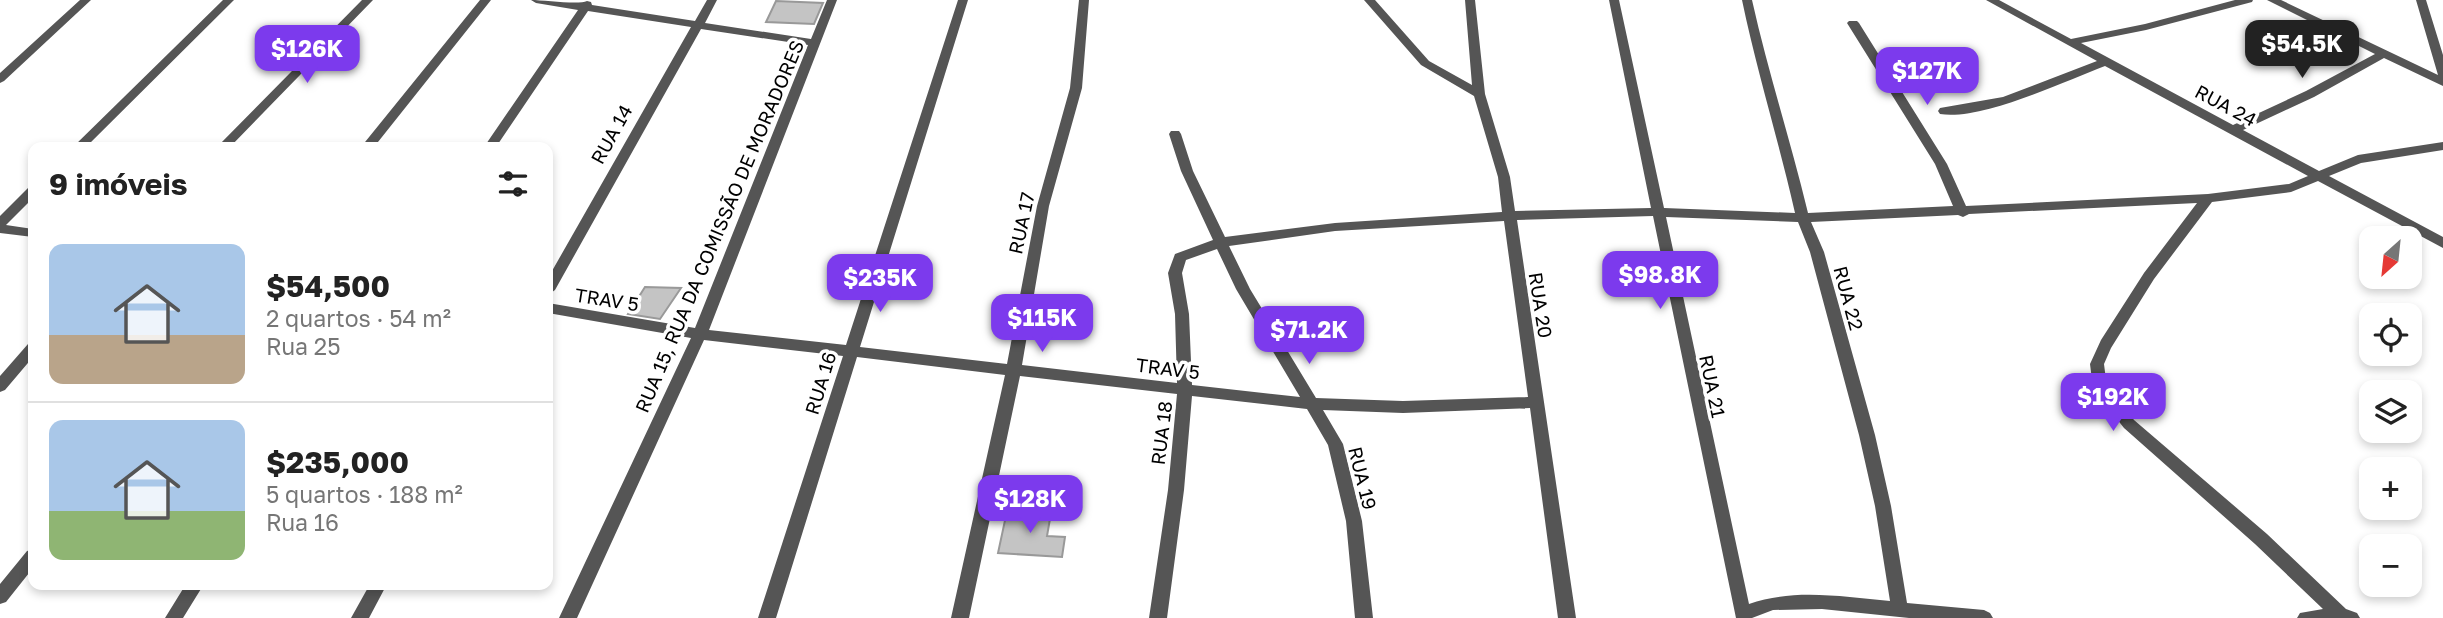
<!DOCTYPE html>
<html lang="pt">
<head>
<meta charset="utf-8">
<style>
	body { margin:0; font-family:"Golos Text",sans-serif; background:#f2f2f2; color:#222; height:100vh; display:flex; flex-direction:column; font-size:26px; white-space:nowrap }
	* { box-sizing:border-box; margin:0 }
	p { font-size:23px; color:#767676 }
	.icon { flex:none; width:38px; height:38px; fill:none; stroke:currentColor; stroke-width:2; stroke-linecap:round; stroke-linejoin:round }
	.map { position:relative; flex:1; overflow:hidden }
	.details { position:absolute; left:28px; top:142px; width:525px; height:448px; display:flex; flex-direction:column; background:#fff; border-radius:14px; box-shadow:0 4px 10px #0003 }
	.details>* { flex:none }
	.needle { width:46px; rotate:207deg }
	.fabs { position:absolute; left:2359px; top:226px; display:grid; gap:14px }
	.fabs a { display:grid; place-items:center; width:63px; height:63px; border-radius:14px; background:#fff; box-shadow:0 4px 10px #0003; font-size:35px }
	.price { position:absolute; translate:-50% -60px; padding:0 16px; border-radius:14px; background:#7c3aed; color:#fff; font-size:23px; line-height:46px; filter:drop-shadow(0 2px 4px #0008) }
	.price::after { content:''; position:absolute; left:50%; top:42px; width:21px; height:16px; margin-left:-10px; background:inherit; clip-path:polygon(0 0,100% 0,50% 100%) }
	.price.on { background:#222; color:#fff }
	ul { padding:0; list-style:none }
	li { display:flex; align-items:center; gap:21px; height:175px; padding:0 21px }
	li+li { border-top:2px solid #e0e0e0 }
	li span { display:grid; place-items:center; flex:none; width:196px; height:140px; border-radius:14px; color:#555 }
	li>.icon { margin-inline-start:auto }
	span .icon { width:84px; height:84px; fill:#fffc; stroke-width:1 }
	li b { font-size:30px }
	h2 { display:flex; justify-content:space-between; align-items:center; height:84px; padding:0 21px; font-size:30px }
	.map>svg:first-child { display:block }
	.building { fill:#c4c4c4; stroke:#999; stroke-width:2 }
	.lines { fill:none; stroke-linecap:round; stroke-linejoin:round }
	.minor { fill:#555; fill-rule:evenodd }
	.labels { text-anchor:middle; dominant-baseline:central; stroke-width:7; stroke-linejoin:round; paint-order:stroke }
	.street-label { font-size:19px; fill:#000; stroke:#fff }
</style>
</head>
<body>
<div class="map">
<svg width="2443" height="618" viewBox="0 0 2443 618">
	<rect width="100%" height="100%" fill="#fff"/>
	<!-- building -->
	<path class="building" d="M776,1L823,3L814,24L766,22Z
		M645,287L681,288L660,319L628,314Z
		M1007,511L1051,513L1047,536L1065,537L1062,557L998,553Z"/>
	<g class="lines">
		<!-- minor -->
		<path class="minor" d="M80,0H91L4,81L0,83V73Z
			M223,0H234L86,147H73Z
			M362,0H373L230,147H217Z
			M480,0H491L374,147H361Z
			M531,0C544,0 579,5 587,1L591,2L592,5L695,21L707,0H717L705,23L811,39L827,0H837L709,330L846,345L958,0H968L860,347L1007,364L1037,206L1070,88L1079,0H1089L1082,88L1049,206L1022,365L1177,383L1175,314L1168,273L1175,254L1213,240L1181,171L1169,134L1171,131H1179L1181,134L1193,171L1225,237L1335,223L1502,212L1498,177L1474,96L1421,65L1364,0H1375L1429,61L1472,85L1465,0H1475L1485,94L1510,177L1515,211L1651,208L1609,0H1619L1664,208L1795,213C1779,142 1757,72 1742,0H1752C1768,72 1791,142 1808,213L1953,206L1935,164L1847,23L1849,21H1857L1859,23L1947,164L1966,206L2208,194L2289,184L2308,176L2105,66C2065,81 1981,121 1940,114L1938,111L1940,108L2003,97L2097,61L1986,0H1999L2071,39L2145,24L2235,0H2253L2252,2L2146,30L2081,43L2233,125L2306,91L2375,54L2267,0H2281L2438,75L2416,0H2426L2443,55V86L2384,58L2314,97L2243,130L2319,171L2358,155L2443,142V150L2361,163L2329,176L2443,237V248L2318,181L2291,192L2212,202L2154,279L2111,348L2104,364L2106,380L2118,400L2134,420L2267,534L2346,609L2357,613L2360,618H2297L2300,613L2323,609L2255,544L2124,428L2102,400L2092,380L2090,364L2101,340L2144,273L2197,203L1969,214L1963,217L1958,215L1811,222L1824,252L1875,435L1891,506L1907,603L1984,610L1990,613L1993,618H1909L1822,609L1773,610L1752,618H1736L1653,216L1517,220L1576,618H1558L1530,408L1403,413L1323,410L1343,444L1362,521L1373,618H1355L1346,521L1328,445L1307,409L1192,396L1184,490L1167,618H1149L1168,490L1177,394L1020,376L969,618H951L1005,375L857,357L776,618H758L843,356L704,340L577,618H559L691,338L548,313V303L695,328L808,45L701,29L555,290L548,295V278L691,27L588,11L496,147H484L578,10L536,3ZM1666,217L1798,222L1810,252L1859,435L1875,506L1890,601C1843,597 1795,588 1749,604ZM1504,221L1528,397L1403,401L1316,398L1250,289L1229,246L1335,231ZM1217,249L1236,289L1300,397L1192,385L1189,314L1182,273L1186,260Z
			M33,187V198L6,225L33,229V237L0,233V216L28,188Z
			M33,343V357L5,390L0,392V376L28,344Z
			M33,549V568L6,602L0,604V584L27,551Z
			M186,584H204L183,618H165Z
			M370,584H387L369,618H351Z"/>
	</g>
	<g class="labels">
		<!-- street labels -->
		<g class="street-label">
			<text transform="translate(2226 105) rotate(28)">RUA 24</text>
			<text transform="translate(611 134) rotate(-61)">RUA 14</text>
			<text transform="translate(1021 223) rotate(-78)">RUA 17</text>
			<text transform="translate(719 226) rotate(-67)">RUA 15, RUA DA COMISSÃO DE MORADORES</text>
			<text transform="translate(1849 298) rotate(75)">RUA 22</text>
			<text transform="translate(607 299) rotate(9)">TRAV 5</text>
			<text transform="translate(1541 305) rotate(81)">RUA 20</text>
			<text transform="translate(1168 368) rotate(7)">TRAV 5</text>
			<text transform="translate(820 383) rotate(-73)">RUA 16</text>
			<text transform="translate(1713 386) rotate(78)">RUA 21</text>
			<text transform="translate(1161 433) rotate(-83)">RUA 18</text>
			<text transform="translate(1363 478) rotate(76)">RUA 19</text>
		</g>
	</g>
</svg>
<div class="fabs">
<a><svg class="needle" viewBox="-14 -14 28 28"><path d="M0-13l5 13h-10z" fill="#e53935"/><path d="M0 13l5-13h-10z" fill="#767676"/></svg></a>
<a><svg class="icon" aria-label="locate" viewBox="0 0 24 24"><circle cx="12" cy="12" r="6"/><path d="M12 2v4M12 18v4M2 12h4M18 12h4"/></svg></a>
<a><svg class="icon" aria-label="layers" viewBox="0 0 24 24"><path d="M12 4l9 5-9 5-9-5zM3 14l9 5 9-5"/></svg></a>
<a>+</a>
<a>−</a>
</div>
<b class="price on" style="left:2302px;top:80px">$54.5K</b>
<b class="price" style="left:307px;top:85px">$126K</b>
<b class="price" style="left:1927px;top:107px">$127K</b>
<b class="price" style="left:1660px;top:311px">$98.8K</b>
<b class="price" style="left:880px;top:314px">$235K</b>
<b class="price" style="left:1042px;top:354px">$115K</b>
<b class="price" style="left:1309px;top:366px">$71.2K</b>
<b class="price" style="left:2113px;top:433px">$192K</b>
<b class="price" style="left:1030px;top:535px">$128K</b>
<section class="details">
<h2>9 imóveis<svg class="icon" aria-label="filters" viewBox="0 0 24 24"><path d="M4 7h16M4 17h16"/><circle cx="9" cy="7" r="2"/><circle cx="15" cy="17" r="2"/></svg></h2>
<ul>
<li><span style="background:linear-gradient(#a9c7e8 65%,#b9a48a 0)"><svg class="icon" aria-label="home" viewBox="0 0 24 24"><path d="M3 11l9-7 9 7M6 9v11h12V9"/></svg></span><div><b>$54,500</b><p>2 quartos · 54 m²</p><p>Rua 25</p></div></li>
<li><span style="background:linear-gradient(#a9c7e8 65%,#8fb573 0)"><svg class="icon" aria-label="home" viewBox="0 0 24 24"><path d="M3 11l9-7 9 7M6 9v11h12V9"/></svg></span><div><b>$235,000</b><p>5 quartos · 188 m²</p><p>Rua 16</p></div></li>
</ul>
</section>
</div>
</body>
</html>
